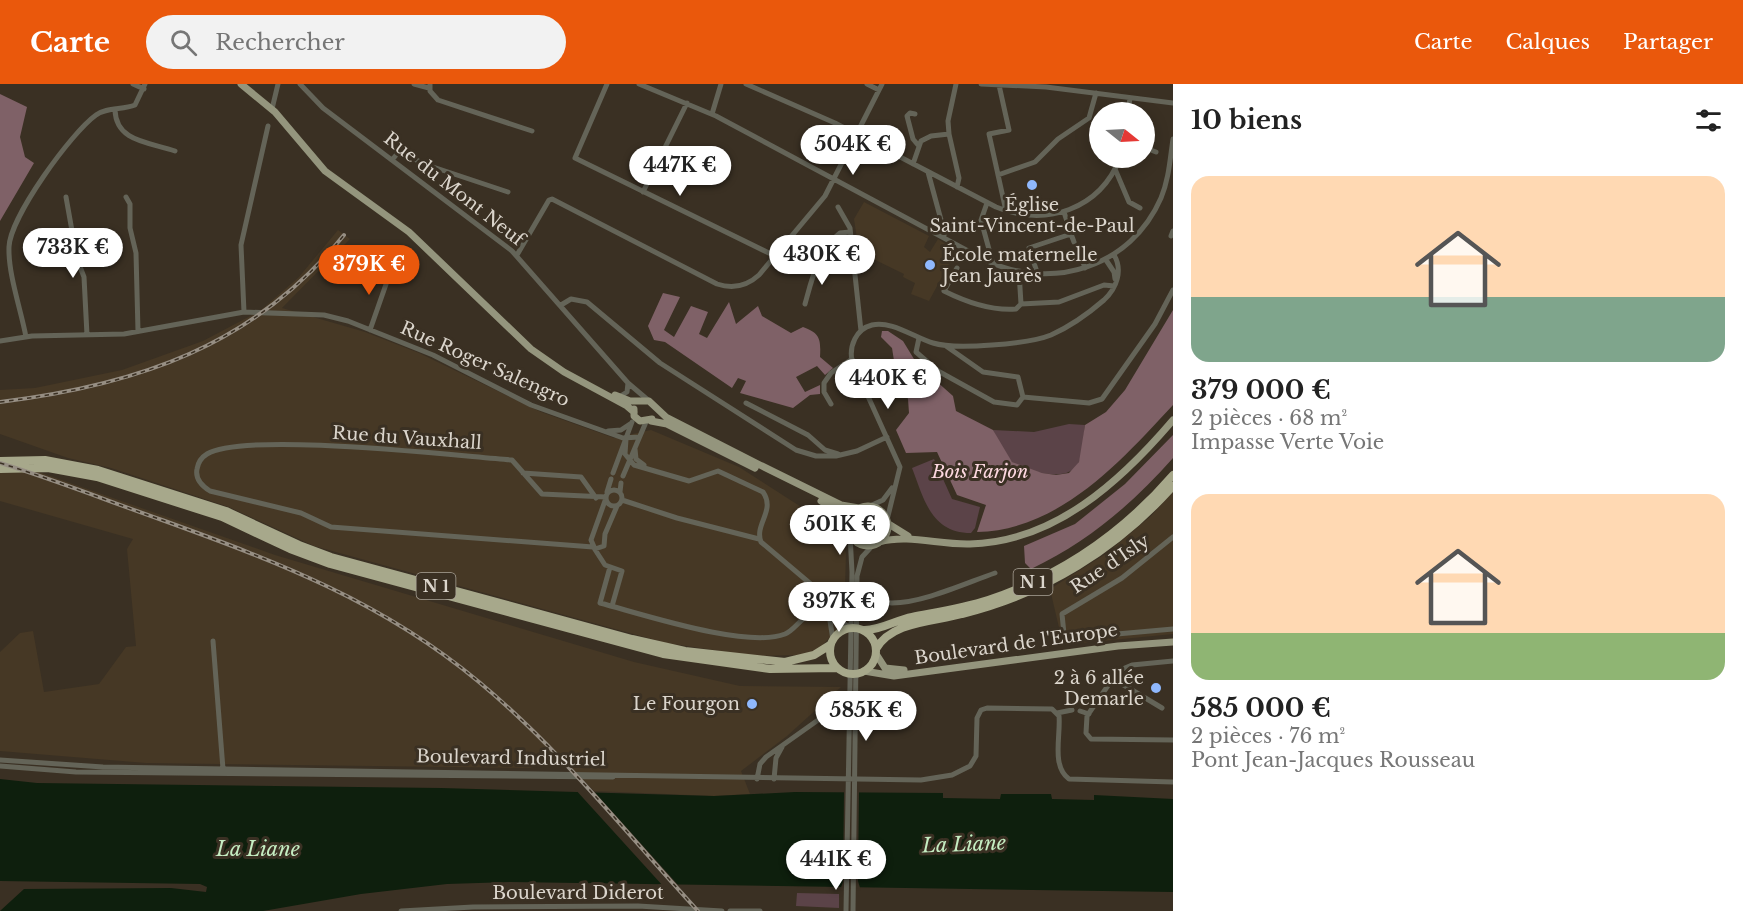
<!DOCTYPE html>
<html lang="fr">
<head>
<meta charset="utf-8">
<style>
	body { margin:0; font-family:"Libre Baskerville",serif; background:#f2f2f2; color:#222; height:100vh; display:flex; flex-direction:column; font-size:22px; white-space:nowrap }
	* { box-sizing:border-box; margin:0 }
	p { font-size:20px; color:#767676 }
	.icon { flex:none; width:33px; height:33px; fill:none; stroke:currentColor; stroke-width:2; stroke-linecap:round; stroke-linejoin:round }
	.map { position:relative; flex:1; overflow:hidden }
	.panel { display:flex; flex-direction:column; background:#fff; width:570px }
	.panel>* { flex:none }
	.needle { width:39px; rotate:108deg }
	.controls { position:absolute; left:1089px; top:18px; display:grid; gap:12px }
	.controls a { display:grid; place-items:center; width:66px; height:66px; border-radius:50%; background:#fff; box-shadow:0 3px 15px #0003; font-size:30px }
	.price { position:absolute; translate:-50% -51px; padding:0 14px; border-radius:21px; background:#fff; color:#222; font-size:20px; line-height:39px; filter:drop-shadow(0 2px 3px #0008) }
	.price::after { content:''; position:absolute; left:50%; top:36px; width:18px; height:14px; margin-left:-9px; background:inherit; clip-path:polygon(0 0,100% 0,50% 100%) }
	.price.on { background:#ea580c; color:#fff }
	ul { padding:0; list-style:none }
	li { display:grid; align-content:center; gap:12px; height:318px; padding:0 18px }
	li span { display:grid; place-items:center; height:186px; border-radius:18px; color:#555 }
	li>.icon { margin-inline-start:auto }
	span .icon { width:108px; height:108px; fill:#fffc; stroke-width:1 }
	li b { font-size:26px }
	h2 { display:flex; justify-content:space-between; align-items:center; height:72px; padding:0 18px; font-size:26px }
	header { display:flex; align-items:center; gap:36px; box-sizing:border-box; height:84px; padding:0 30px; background:#ea580c; color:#fff }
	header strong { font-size:28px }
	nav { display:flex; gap:33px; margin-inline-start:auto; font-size:21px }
	.search { width:420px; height:54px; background:#f2f2f2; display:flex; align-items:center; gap:15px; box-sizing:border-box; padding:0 21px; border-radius:33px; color:#767676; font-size:22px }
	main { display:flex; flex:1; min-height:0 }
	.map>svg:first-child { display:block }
	.built { fill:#463825 }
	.green { fill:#5b4348 }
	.forest { fill:#7f6167 }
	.water { fill:#0e1f0d }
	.pier { fill:#3a3023 }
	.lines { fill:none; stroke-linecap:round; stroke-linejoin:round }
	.minor { stroke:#646458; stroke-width:5 }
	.major { stroke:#94957d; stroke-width:7 }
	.highway { stroke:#a7a88b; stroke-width:8 }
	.rail-casing { stroke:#968e83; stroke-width:4 }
	.rail { stroke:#3a3023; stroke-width:1.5; stroke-dasharray:4.5; stroke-linecap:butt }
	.poi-dot { fill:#8fb8fd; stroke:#3a3023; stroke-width:2 }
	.labels { text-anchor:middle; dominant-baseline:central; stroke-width:6; stroke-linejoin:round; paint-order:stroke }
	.shield { fill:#3a3023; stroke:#aba499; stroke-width:1.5 }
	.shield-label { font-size:16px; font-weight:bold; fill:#dbd5cc }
	.street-label { font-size:18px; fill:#dbd5cc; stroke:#3a3023 }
	.poi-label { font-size:18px; fill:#dbd5cc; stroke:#3a3023; text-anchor:end }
	.park-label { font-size:18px; font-style:italic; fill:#fdd8e0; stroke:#3a3023 }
	.water-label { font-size:20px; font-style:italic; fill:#c5edc2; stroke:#3a3023 }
</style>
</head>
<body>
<header>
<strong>Carte</strong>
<div class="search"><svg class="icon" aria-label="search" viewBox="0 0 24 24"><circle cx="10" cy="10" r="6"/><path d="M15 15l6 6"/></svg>Rechercher</div>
<nav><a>Carte</a><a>Calques</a><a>Partager</a></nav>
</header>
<main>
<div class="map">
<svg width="1173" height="827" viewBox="0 0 1173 827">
	<rect width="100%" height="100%" fill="#3a3023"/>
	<!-- built -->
	<path class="built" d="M864,118L929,152L924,163L930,168L938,155L956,167L929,217L911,210L915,199L903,193L904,190L859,168L854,135Z
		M338,146L350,155L282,224L365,248L419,269L541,328L614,354L651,346L739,383L837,446L846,469L844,538L818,566L802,571L755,572L666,559L314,462L229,423L111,384L68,374L0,350V306L35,304L122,286L203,257L260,227L299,193Z
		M36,387L275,471L634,578L740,602L841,603L787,652L741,687L750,710L714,712L594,707L567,679L540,680L531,684L146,679L0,667V568L20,549L33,547L44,608L99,600L126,563L136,562L127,465L133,455L0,417V389Z
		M1173,408V550L1072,560L1060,548L1050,505L1107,469L1151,432Z"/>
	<!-- green -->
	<path class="green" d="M1069,340L1085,341C1083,352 1084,368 1079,378C1070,400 1027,388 1012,378C1003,371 998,356 993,346L1034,348Z
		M934,375L952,415L980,423L975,444L971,449C931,449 924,415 912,384Z
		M852 442a16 16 0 1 1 32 0a16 16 0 1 1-32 0Z
		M797,809L839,810V824L796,822Z"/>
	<!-- forest -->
	<path class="forest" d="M0,10L27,23L20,53L25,73L34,79L0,137Z
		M663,209L680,213L664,246L674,253L691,222L708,228L699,250L707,254L729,218L736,240L758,222L762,232L791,249L803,243C820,249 821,255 820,273L833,284L825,291L817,282L796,293L805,308L820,301V310L810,311L793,324L740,309L746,297L738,294L732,304L665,258L654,256L648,242Z
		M1173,226V321C1121,377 1060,446 977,448L986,421L957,411L937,368L906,369L896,346L909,329L908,315L895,283L892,264L881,253L882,247H888L903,257L917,280L953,312L956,327L993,346L1012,378L1042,389L1056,391L1069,389L1079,378L1085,341L1106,328L1125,306Z
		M1173,351V374C1131,421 1088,458 1031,485L1025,479L1024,462L1075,440L1125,400Z"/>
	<!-- water -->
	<path class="water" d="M0,695L37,699L441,704L714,712L795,708L943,709V714L1000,715L1001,710H1051L1052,715L1094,716V711L1173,715V808L511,798L447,800L361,810L263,827H0L24,805L171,804L206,808L207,803L200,800L0,797Z"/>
	<!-- pier -->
	<path class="pier" d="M574,704H591L679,802H663Z
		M844,706H859L858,797L861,807L840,806L843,798Z"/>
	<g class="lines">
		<!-- minor -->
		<path class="minor" d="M133,0L144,5
			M300,0L323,24L512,167L628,299L648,316
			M414,0L429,4
			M430,0V7L438,16L532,47
			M607,0L575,74L775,172
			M639,0L716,32L985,176C1052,208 1131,183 1161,114C1169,95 1170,75 1173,55
			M746,0L835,39L996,123C1046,144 1100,125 1120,74
			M867,0L879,6
			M981,0L1046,3L1173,19
			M999,1L1009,46L989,50L1006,127
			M272,25L278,0
			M115,26C116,58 149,58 175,67
			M1128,28L1130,14
			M712,30L721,0
			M915,30L910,29L907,32L913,55L918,61
			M949,50L959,94L957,103
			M1144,59L1148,65L1156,68
			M392,76L397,70L403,69L424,80L508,108
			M913,80L921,57L931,52L949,50L948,37L956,0
			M1115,85L1129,118L1140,124
			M928,88L944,147V154
			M998,91L1035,78L1058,55L1089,34L1096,9
			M643,108L687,19
			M66,113L77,175L84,193L87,251
			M126,113L130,120V144L136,169L138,247
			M987,119L981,136L993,180
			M838,123L850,144L861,247
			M1064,128L1071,150
			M1171,152L1173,147
			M1078,164L1085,184
			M517,171L549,116L552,115L717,200C732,205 747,202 759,191L825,112L882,0
			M1106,176L1114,188L1115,195
			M957,184L944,207C966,218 991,227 1016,225L1021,220L1019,188
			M1038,191L1029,164L1071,150L1074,158
			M805,220C812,195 818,166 840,149L850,148
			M1021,220L1059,218L1104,201L1114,202
			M561,221L571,215L587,218L660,279L796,366L816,372H836L857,367L887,353
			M244,228L241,161L268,42
			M370,246L391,186
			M26,253C21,226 8,190 9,163C10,133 71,49 96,31C106,23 123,26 135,21L145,0
			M919,254L916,268L938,287L994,318L1017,321L1023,313
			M0,257L32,252L124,250L244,228L324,231L348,237L433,271L531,321L623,354L639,353
			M946,262L983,288L1018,293L1023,313
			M619,313L627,308L628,299
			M1023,313L1089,319L1102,315L1155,240L1173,206
			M746,319L808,351L825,366L838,370
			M831,320L824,308V299L831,289L852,275
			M608,347L621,346L630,340
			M626,355L625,370L634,381L689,397L718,387L763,408C776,427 754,440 761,458L819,507L837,535L851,544
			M635,365L636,375L644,381
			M523,389L581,393L596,414
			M613,389L632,338
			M623,392L646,338
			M606 414a8 8 0 1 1 16 0a8 8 0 1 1-16 0Z
			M607,408L611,395
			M620,408L621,399
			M606,414L591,456L595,465L604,462L605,450L617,422
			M622,416L677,434L759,455
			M870,422L883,416L892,404
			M887,436L900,383L852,277C849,262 856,245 872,241C891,236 915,254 933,259C955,266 1029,260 1051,251C1069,243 1089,229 1104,216C1117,204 1123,186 1114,171
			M1173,453L1122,494L1062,530L1064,550L1072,554L1173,545
			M593,463L331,443L301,429L210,407C202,402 195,395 197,385C198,379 202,373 207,370C245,347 457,372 512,376L542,410L606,413
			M594,464L605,481L622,487L612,522
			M610,483L600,519C642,530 747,565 785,550C792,547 797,540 803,535C814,525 818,518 815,503
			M827,518C849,494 866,519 892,519C923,519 966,499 995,489
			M828,524L833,556
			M213,557L223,685
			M1173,577L1132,581L1118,587L1087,632L1086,649L1091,655L1173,656
			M1112,594L1162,624
			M1080,627L1089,630
			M1057,629L1072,626
			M825,633L838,632L850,642
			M0,676L103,683L921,696L952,691L970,682L976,672L977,634L981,626L987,624L1052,625L1059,632C1061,651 1051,682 1069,695L1173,698
			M0,682L76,688L613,693
			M757,695L760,680L766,673L842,619L850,609
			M774,695L776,674L782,663
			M401,827L473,823L638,822L722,827
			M730,827H760
			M846,827L852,488L850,451
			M853,827L857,492L862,473L873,461"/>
		<!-- major -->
		<path class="major" d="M241,0L275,28L325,87L409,148L531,265L564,288L627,322L634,328
			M615,311L630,317H649L666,333L760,381L841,421L859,424
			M634,325V332L640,337L652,335
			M651,337L667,340L755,384
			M821,417L837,427L848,441
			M848 442a20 20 0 1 1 40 0a20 20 0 1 1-40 0Z
			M887,439L908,452
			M879,458C909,450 939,461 970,460C1055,458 1121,397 1173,336
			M876,570L885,584L904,586
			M864,587L894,592L1118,562L1173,558"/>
		<!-- highway -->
		<path class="highway" d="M0,377L45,376L98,386L226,427L299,461L331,473L632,555L685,567L785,578L814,571L830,561
			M0,385L48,384L97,393L222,433L290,465L330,480L663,570L770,585L837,584
			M830 567a23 23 0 1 1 46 0a23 23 0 1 1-46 0Z
			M863,546C879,547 896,536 912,533C937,528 963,524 988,516C1060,492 1123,449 1173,391
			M876,565C892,537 934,538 962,530C1044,510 1117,465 1173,402"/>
		<!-- rail casing -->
		<g class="rail-casing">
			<path id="rail" d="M0,318C137,301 254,262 344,151
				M0,379C55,396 108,417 162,436C278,478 383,518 479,598C560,665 627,750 698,827"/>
		</g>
		<!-- rail -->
		<use href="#rail" class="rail"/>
	</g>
	<!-- markers -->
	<g class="poi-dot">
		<circle cx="1032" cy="101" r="6"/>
		<circle cx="930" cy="181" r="6"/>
		<circle cx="1156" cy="604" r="6"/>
		<circle cx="752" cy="620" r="6"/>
	</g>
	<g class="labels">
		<!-- shield labels -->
		<g class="shield">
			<rect x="1013.5" y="485" width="39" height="26" rx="4.5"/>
			<rect x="416.5" y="489" width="39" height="26" rx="4.5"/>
		</g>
		<g class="shield-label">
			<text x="1033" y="498">N 1</text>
			<text x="436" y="502">N 1</text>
		</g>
		<!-- street labels -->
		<g class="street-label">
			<text transform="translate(454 105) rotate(38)">Rue du Mont Neuf</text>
			<text transform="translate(485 280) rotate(24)">Rue Roger Salengro</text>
			<text transform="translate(407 354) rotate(4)">Rue du Vauxhall</text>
			<text transform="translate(1110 480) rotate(-34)">Rue d'Isly</text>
			<text transform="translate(1016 560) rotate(-8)">Boulevard de l'Europe</text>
			<text transform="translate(511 674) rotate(1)">Boulevard Industriel</text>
			<text x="578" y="809">Boulevard Diderot</text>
		</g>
		<!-- poi labels -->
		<g class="poi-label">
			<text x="1032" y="121" text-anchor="middle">Église<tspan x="1032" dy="21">Saint-Vincent-de-Paul</tspan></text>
			<text x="942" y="171" text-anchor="start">École maternelle<tspan x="942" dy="21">Jean Jaurès</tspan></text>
			<text x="1144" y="594">2 à 6 allée<tspan x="1144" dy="21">Demarle</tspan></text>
			<text x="740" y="620">Le Fourgon</text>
		</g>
		<!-- park labels -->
		<g class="park-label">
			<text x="980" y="388">Bois Farjon</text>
		</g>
		<!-- water labels -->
		<g class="water-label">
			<text transform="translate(964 760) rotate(-2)">La Liane</text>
			<text x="258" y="765">La Liane</text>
		</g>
	</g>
</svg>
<div class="controls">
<a><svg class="needle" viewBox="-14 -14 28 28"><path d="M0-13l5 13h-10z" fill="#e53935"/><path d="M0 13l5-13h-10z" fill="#767676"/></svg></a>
</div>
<b class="price" style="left:853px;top:92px">504K €</b>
<b class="price" style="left:680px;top:113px">447K €</b>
<b class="price" style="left:73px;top:195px">733K €</b>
<b class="price" style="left:822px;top:202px">430K €</b>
<b class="price on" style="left:369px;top:212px">379K €</b>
<b class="price" style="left:888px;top:326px">440K €</b>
<b class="price" style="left:840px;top:472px">501K €</b>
<b class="price" style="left:839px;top:549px">397K €</b>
<b class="price" style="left:866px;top:658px">585K €</b>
<b class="price" style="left:836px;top:807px">441K €</b>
</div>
<section class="panel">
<h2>10 biens<svg class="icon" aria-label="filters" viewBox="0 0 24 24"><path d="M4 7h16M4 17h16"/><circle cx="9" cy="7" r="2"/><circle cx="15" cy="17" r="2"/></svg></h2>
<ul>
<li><span style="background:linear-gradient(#ffd9b3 65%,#7fa58c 0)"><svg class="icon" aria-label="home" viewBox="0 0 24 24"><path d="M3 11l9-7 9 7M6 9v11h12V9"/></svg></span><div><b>379 000 €</b><p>2 pièces · 68 m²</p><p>Impasse Verte Voie</p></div></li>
<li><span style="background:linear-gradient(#ffd9b3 75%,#8fb573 0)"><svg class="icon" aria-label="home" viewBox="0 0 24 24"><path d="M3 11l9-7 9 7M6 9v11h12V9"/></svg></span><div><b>585 000 €</b><p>2 pièces · 76 m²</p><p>Pont Jean-Jacques Rousseau</p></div></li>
</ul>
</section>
</main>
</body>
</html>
